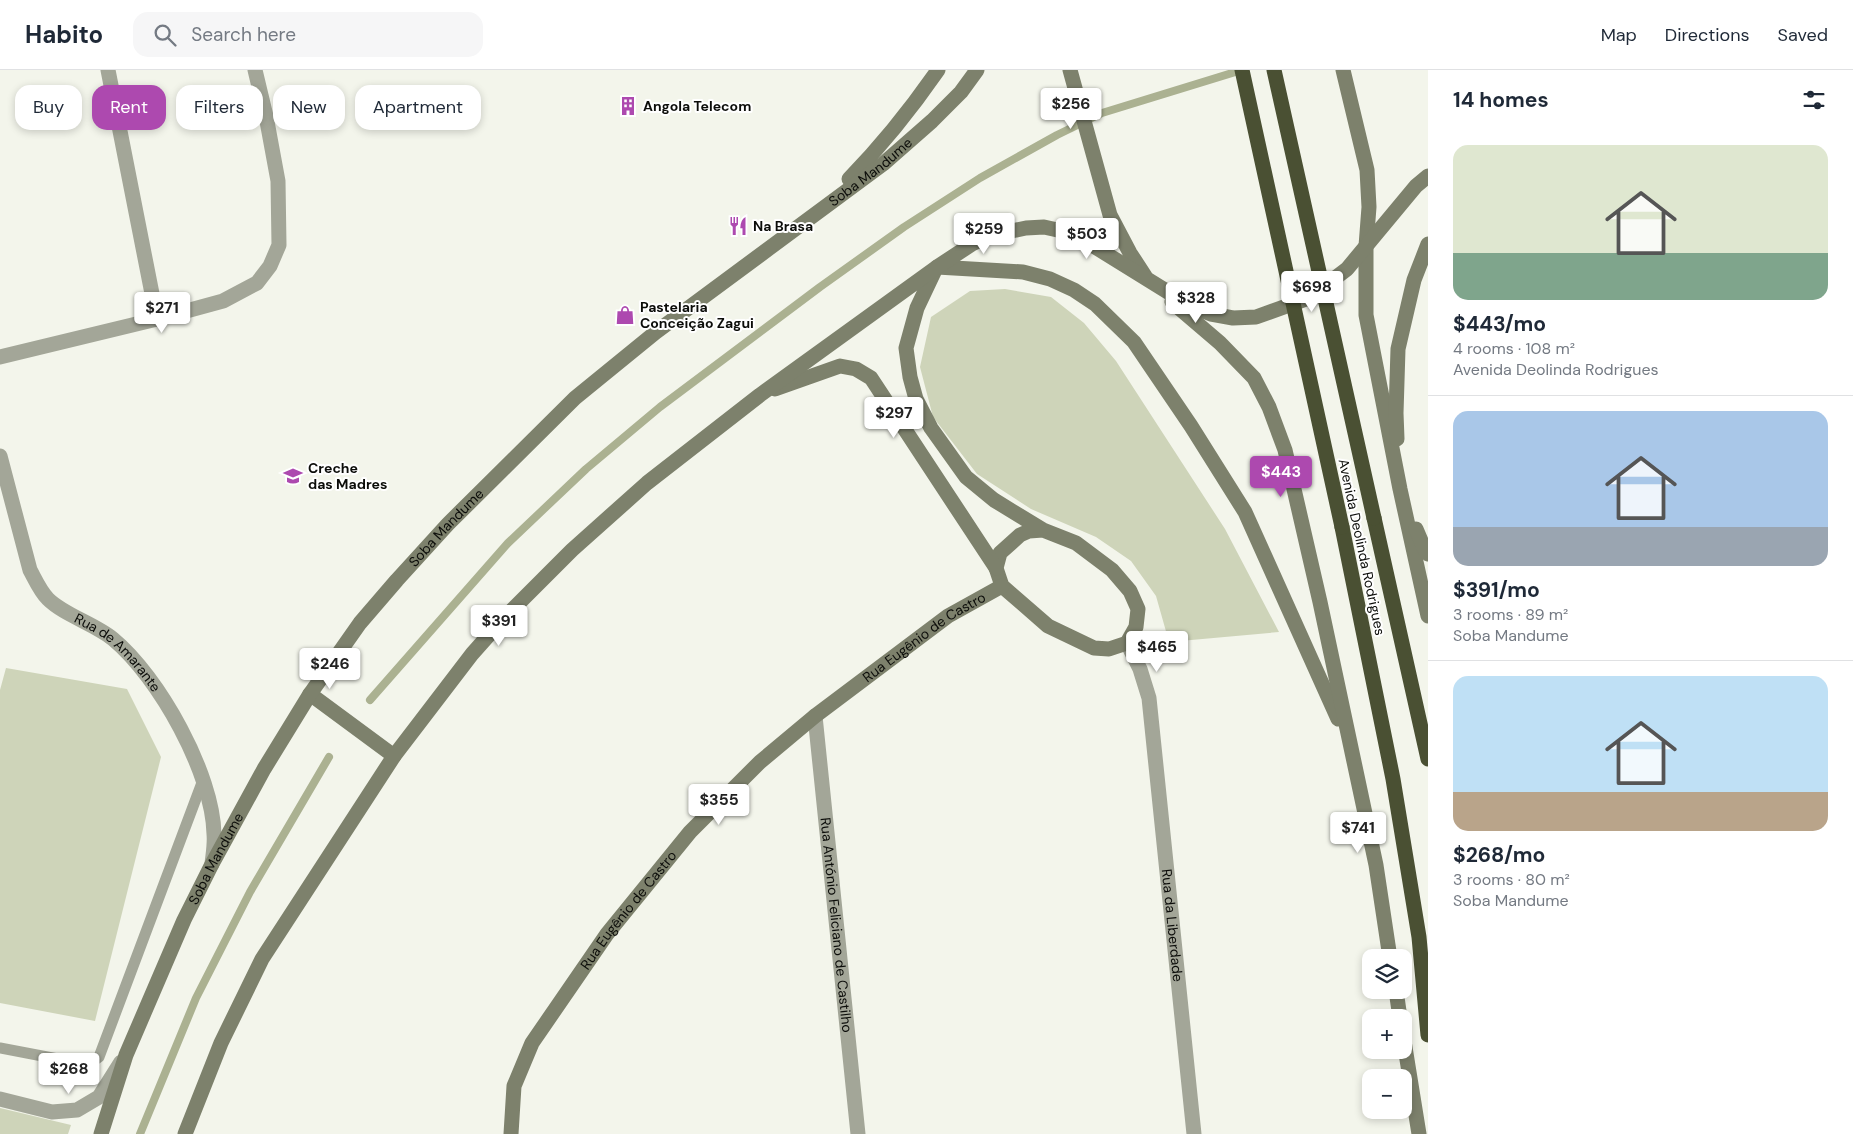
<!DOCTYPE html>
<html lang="en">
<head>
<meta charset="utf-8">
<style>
	body { margin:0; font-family:"DM Sans",sans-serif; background:#f6f6f7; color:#1f2937; height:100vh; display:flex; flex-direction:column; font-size:19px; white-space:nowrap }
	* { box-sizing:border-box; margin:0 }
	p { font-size:16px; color:#747a83 }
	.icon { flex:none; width:28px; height:28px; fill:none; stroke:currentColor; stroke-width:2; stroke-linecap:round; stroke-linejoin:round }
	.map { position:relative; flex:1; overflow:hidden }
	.drawer { display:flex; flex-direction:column; background:#fff; width:425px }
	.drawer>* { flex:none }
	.banner { position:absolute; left:15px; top:15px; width:475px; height:45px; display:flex; gap:10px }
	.controls { position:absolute; left:1362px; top:879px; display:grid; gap:10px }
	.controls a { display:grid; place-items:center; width:50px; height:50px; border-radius:10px; background:#fff; box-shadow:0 2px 8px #0003; font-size:25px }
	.price { position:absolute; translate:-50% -42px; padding:0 11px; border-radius:5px; background:#fff; color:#222; font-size:16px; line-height:32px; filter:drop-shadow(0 1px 2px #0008) }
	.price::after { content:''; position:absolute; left:50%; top:30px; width:15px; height:11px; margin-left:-8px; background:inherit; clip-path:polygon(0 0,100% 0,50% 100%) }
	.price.current { background:#ad49af; color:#fff }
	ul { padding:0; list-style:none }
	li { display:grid; align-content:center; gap:10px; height:265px; padding:0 25px }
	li+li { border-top:1px solid #e0e1e3 }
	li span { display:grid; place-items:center; height:155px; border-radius:15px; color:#555 }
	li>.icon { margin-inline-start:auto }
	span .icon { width:90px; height:90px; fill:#fffc; stroke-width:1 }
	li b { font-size:21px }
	h2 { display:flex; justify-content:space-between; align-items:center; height:60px; padding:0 25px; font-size:21px }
	.pill { padding:0 18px; border-radius:15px; background:#fff; box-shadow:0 2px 8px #0003; font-size:18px; line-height:45px }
	.pill.current { background:#ad49af; color:#fff }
	header { display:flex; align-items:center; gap:30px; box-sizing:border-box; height:70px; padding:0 25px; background:#fff; border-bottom:1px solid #e0e1e3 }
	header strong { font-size:24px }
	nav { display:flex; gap:28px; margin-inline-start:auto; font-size:18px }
	.search { width:350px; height:45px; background:#f6f6f7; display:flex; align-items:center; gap:12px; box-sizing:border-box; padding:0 18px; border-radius:15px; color:#747a83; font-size:19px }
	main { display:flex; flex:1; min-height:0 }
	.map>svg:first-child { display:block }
	.green { fill:#ced4b9 }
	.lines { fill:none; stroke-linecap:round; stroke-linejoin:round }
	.stream { stroke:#abb191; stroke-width:8 }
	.lane { stroke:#a3a698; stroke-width:11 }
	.street { stroke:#a3a698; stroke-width:15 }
	.secondary { stroke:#7d816c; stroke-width:15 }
	.highway { stroke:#4a5033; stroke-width:15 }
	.highway-bridge { stroke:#4a5033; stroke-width:15 }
	.labels { text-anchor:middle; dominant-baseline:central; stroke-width:4; stroke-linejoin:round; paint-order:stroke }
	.poi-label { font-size:14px; font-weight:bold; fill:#0c0d0a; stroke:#fff; text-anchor:start }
	.street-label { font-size:14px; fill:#0c0d0a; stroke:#fff }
</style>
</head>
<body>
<header>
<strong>Habito</strong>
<div class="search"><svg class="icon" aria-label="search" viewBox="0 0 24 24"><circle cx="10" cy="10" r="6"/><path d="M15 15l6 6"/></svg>Search here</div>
<nav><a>Map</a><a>Directions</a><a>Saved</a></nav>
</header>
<main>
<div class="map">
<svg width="1428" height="1064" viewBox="0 0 1428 1064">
	<rect width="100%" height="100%" fill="#f3f5eb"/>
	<!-- green -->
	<path class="green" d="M1005,219L1051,227L1084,253L1116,291L1225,459L1279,562L1169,572L1156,526L1131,491L1096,467L1031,439L977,404L933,347L920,297L931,247L970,221Z
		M6,598L127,619L161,687L95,951L0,933V620Z
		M0,1038L71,1055L68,1064H0Z"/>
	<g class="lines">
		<!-- stream -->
		<path class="stream" d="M370,630L508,473L586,399L660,337L820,217L904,157L980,108L1057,65L1102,43L1242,0
			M140,1064L196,928L250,822L329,687"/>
		<!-- lane -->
		<path class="lane" d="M0,978L84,994L92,992L99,987L203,710"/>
		<!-- street -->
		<g class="street">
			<path d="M108,0L157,249"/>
			<path d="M0,287L157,249L223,231L257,213L270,196L279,175L278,111L266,46L255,0"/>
			<path id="s1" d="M0,386L30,500C35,509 40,521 48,529C64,545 95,554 113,569C159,607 213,704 214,764C215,774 213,784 212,794"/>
			<path id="s2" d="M1127,573L1140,599L1149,628L1194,1064"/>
			<path id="s3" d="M815,646L858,1064"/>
			<path d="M0,1029L52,1042L77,1040L99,1027L121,992"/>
		</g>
		<!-- secondary -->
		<g class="secondary">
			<path d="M1070,0L1110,145L1130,183L1145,206"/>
			<path d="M1343,0L1367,100L1369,137L1366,176V245L1400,419L1428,546"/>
			<path d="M849,109C882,75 911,39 938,0"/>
			<path d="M937,197L1023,202L1050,209L1074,220L1095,234L1134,272L1191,356L1245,442L1338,649"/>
			<path d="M935,200L917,238L906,278L910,307L916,329L931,358L966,407L994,430L1043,460L1076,473L1112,500L1130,521L1138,539L1136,557L1127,573L1109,579L1094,578L1048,556L1002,516L996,498L1000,483L1020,465L1029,461L1043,460"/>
			<path d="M1172,232L1220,273L1254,308L1269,337L1285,380L1320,532L1376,795L1390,888"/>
			<path d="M775,319L840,296L856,299L871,308L996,498"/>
			<path d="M1397,369L1396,343L1398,279L1414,210L1428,174"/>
			<path d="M1416,459L1425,480L1428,484"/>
			<path d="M310,624L394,686"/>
			<path d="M1396,920L1400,948"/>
			<path d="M1404,971L1419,1064"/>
			<path id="s4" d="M101,1064L126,985L184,850L212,794L264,699L310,624L360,553L397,510L448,454L575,328L656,262L883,94L932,51L961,22L977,0"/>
			<path d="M185,1064L221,973L262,889L394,686L472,584L504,548L572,480L647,413L760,325L937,197L972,174L992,165L1026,158L1044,157L1062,161L1079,167L1189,235L1211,244L1233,248L1256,247L1309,228L1347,199L1416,116L1428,106"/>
			<path id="s5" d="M511,1064L514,1016L532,973L607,864L690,762L760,692L815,646L948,546L1002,516"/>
		</g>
		<!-- highway -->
		<path class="highway" d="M1374,448L1428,689
			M1342,457L1393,709L1419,867L1428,965"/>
		<!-- highway-bridge -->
		<path class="highway-bridge" d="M1242,0L1342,457
			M1274,0L1374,448"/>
	</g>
	<!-- icons -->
	<defs>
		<g id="building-bare" transform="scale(1.5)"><path d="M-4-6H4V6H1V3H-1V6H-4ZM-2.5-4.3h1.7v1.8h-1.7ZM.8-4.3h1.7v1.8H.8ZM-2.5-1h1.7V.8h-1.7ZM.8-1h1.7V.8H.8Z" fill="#ad49af" stroke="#fff" stroke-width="2.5" paint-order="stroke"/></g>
		<g id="restaurant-bare" transform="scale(1.5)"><path d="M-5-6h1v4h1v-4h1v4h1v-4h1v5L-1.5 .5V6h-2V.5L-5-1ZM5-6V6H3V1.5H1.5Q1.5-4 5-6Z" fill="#ad49af" stroke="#fff" stroke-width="2.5" paint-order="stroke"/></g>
		<g id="shop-bare" transform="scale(1.5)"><path d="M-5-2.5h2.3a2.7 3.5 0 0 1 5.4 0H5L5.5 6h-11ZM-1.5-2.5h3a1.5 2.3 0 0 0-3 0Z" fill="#ad49af" stroke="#fff" stroke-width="2.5" paint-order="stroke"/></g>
		<g id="school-bare" transform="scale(1.5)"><path d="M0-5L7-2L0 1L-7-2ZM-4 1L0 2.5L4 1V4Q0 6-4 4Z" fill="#ad49af" stroke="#fff" stroke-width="2.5" paint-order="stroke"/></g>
	</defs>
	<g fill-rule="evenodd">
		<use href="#building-bare" x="628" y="36"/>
		<use href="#restaurant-bare" x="738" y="156"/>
		<use href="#shop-bare" x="625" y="245"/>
		<use href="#school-bare" x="293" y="406"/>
	</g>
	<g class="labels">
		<!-- poi labels -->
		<g class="poi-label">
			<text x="643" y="36">Angola Telecom</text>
			<text x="753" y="156">Na Brasa</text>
			<text x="640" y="237">Pastelaria<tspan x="640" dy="16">Conceição Zagui</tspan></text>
			<text x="308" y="398">Creche<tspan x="308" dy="16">das Madres</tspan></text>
		</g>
		<!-- street labels -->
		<g class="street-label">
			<text stroke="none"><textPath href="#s4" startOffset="1259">Soba Mandume</textPath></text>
			<text stroke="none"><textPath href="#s4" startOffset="704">Soba Mandume</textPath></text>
			<text transform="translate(1362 477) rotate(78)">Avenida Deolinda Rodrigues</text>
			<text stroke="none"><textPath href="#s5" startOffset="664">Rua Eugênio de Castro</textPath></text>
			<text stroke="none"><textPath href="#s1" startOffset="241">Rua de Amarante</textPath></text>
			<text stroke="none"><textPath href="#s4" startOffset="299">Soba Mandume</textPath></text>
			<text stroke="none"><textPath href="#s5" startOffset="259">Rua Eugênio de Castro</textPath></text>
			<text stroke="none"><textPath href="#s3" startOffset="210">Rua António Feliciano de Castilho</textPath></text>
			<text stroke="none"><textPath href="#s2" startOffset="288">Rua da Liberdade</textPath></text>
		</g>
	</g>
</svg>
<div class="controls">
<a><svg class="icon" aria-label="layers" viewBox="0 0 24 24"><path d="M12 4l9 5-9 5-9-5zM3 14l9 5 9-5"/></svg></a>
<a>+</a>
<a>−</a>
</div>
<b class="price" style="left:1071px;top:60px">$256</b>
<b class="price" style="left:984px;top:185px">$259</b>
<b class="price" style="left:1087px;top:190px">$503</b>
<b class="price" style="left:1312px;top:243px">$698</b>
<b class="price" style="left:1196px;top:254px">$328</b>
<b class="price" style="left:162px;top:264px">$271</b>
<b class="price" style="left:894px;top:369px">$297</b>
<b class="price current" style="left:1281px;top:428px">$443</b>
<b class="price" style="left:499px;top:577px">$391</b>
<b class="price" style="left:1157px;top:603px">$465</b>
<b class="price" style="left:330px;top:620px">$246</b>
<b class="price" style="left:719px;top:756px">$355</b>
<b class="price" style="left:1358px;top:784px">$741</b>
<b class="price" style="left:69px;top:1025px">$268</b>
<div class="banner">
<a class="pill">Buy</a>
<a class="pill current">Rent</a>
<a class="pill">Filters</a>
<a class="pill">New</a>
<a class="pill">Apartment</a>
</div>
</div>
<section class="drawer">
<h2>14 homes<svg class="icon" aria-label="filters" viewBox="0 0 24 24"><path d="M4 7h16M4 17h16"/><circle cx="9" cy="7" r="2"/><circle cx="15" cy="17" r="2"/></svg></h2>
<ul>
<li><span style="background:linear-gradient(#dfe7d0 70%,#7fa58c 0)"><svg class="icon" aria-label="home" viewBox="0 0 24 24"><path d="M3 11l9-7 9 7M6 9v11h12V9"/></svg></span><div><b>$443/mo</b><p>4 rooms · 108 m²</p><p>Avenida Deolinda Rodrigues</p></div></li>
<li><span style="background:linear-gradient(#a9c7e8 75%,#9aa5b1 0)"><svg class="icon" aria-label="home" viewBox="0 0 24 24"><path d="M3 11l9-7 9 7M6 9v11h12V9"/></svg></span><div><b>$391/mo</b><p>3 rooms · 89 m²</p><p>Soba Mandume</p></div></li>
<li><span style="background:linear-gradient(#bfe0f5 75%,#b9a48a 0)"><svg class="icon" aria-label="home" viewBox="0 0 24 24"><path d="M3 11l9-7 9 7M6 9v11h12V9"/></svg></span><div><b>$268/mo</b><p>3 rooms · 80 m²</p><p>Soba Mandume</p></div></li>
</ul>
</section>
</main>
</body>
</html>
